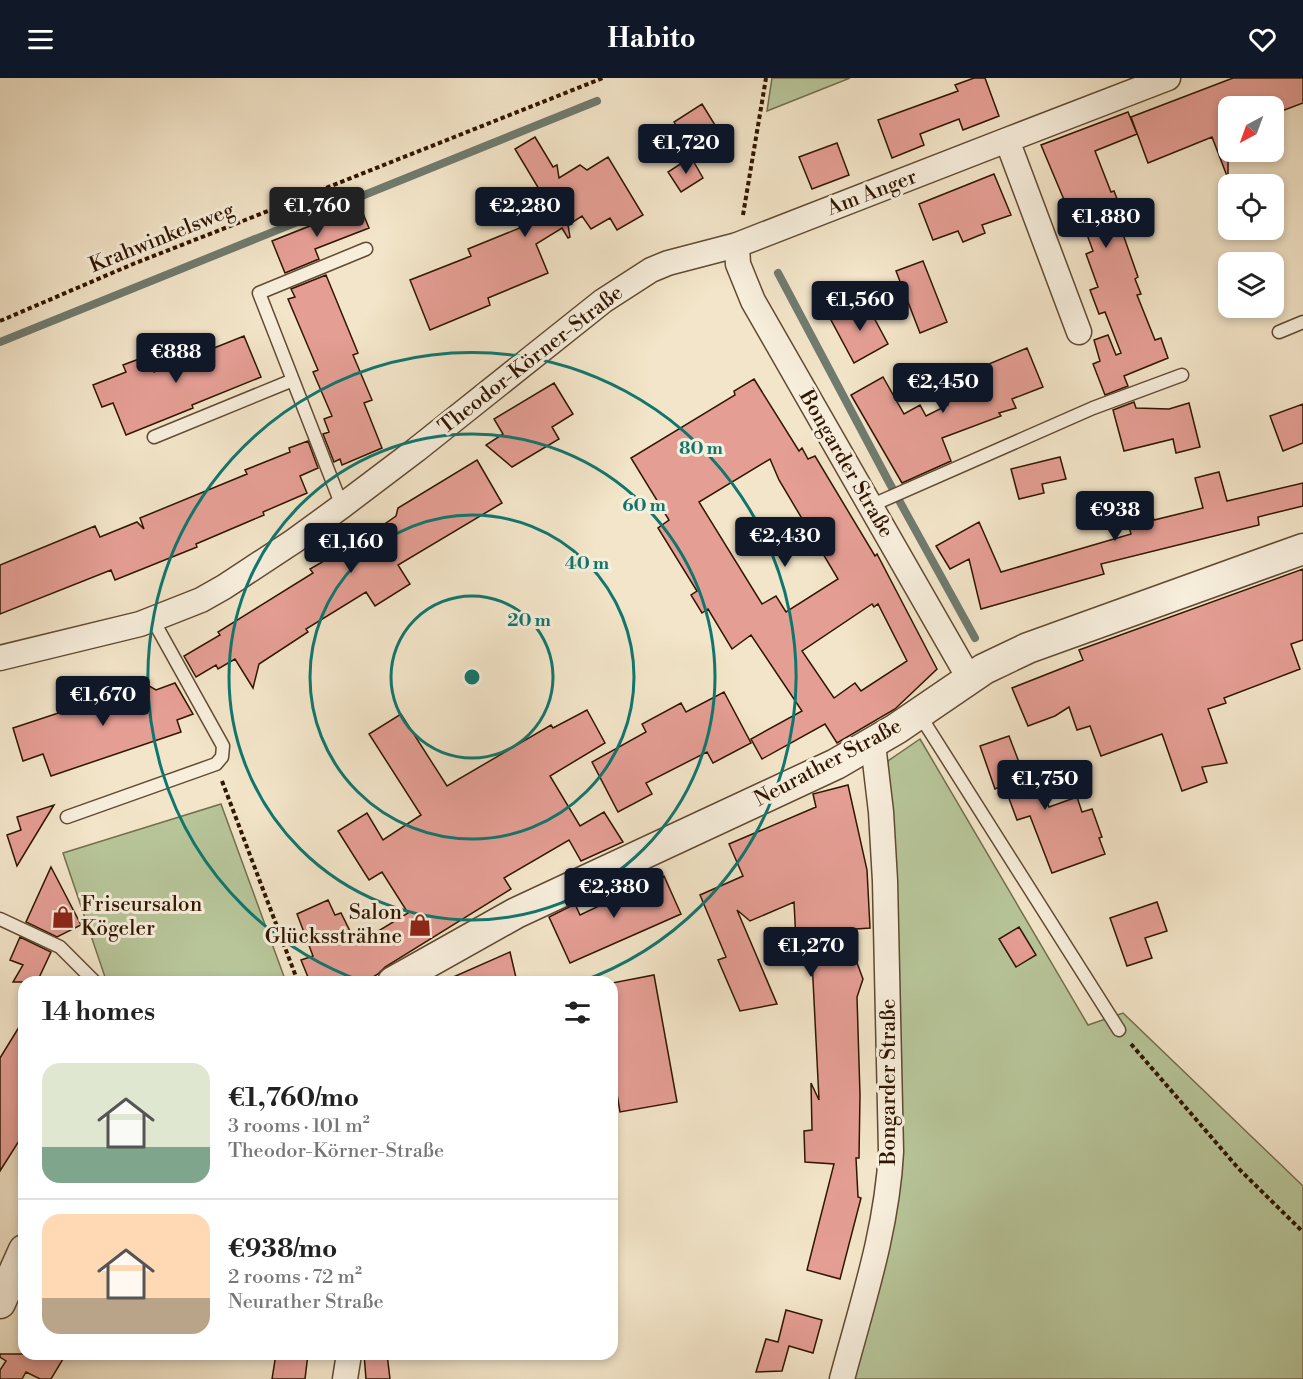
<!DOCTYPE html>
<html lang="en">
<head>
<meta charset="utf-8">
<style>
	body { margin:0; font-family:"Libre Bodoni",serif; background:#f6f6f6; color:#222; height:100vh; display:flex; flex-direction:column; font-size:22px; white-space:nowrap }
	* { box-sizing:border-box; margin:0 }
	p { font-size:20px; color:#767676 }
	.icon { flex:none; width:33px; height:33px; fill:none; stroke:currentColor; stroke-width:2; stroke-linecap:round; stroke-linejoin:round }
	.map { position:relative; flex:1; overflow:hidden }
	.details { position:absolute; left:18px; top:898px; width:600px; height:384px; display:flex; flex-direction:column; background:#fff; border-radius:18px; box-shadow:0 3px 9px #0003 }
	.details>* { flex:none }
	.needle { width:39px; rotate:221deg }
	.tools { position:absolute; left:1218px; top:18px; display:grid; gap:12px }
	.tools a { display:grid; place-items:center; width:66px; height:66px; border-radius:12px; background:#fff; box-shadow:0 3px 9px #0003; font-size:30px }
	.price { position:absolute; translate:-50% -51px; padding:0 14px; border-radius:6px; background:#111827; color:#fff; font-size:20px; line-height:39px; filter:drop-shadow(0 2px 3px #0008) }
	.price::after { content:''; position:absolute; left:50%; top:36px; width:18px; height:14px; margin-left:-9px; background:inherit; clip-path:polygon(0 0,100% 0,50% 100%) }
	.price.active { background:#222; color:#fff }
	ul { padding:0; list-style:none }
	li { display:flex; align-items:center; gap:18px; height:150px; padding:0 24px }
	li+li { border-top:2px solid #e0e0e0 }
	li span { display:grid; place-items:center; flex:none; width:168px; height:120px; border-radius:18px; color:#555 }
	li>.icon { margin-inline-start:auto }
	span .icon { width:72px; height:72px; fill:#fffc; stroke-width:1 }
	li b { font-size:26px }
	h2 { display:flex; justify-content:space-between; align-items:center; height:72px; padding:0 24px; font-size:26px }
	header { display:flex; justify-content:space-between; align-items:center; height:78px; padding:0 24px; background:#111827; color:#fff; font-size:27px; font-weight:700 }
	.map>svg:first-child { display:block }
	.green { fill:#b7c599; stroke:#746e4c; stroke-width:1.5 }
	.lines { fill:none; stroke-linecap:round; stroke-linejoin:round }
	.stream { stroke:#707b6f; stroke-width:8 }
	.building { fill:#e59e94; stroke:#301600; stroke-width:1.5; fill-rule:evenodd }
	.service-casing { stroke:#614a32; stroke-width:15 }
	.minor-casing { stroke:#614a32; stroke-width:27 }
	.tertiary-casing { stroke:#614a32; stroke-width:33 }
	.path { stroke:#301600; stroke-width:4; stroke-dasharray:4.5 3; stroke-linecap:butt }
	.service { stroke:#f7eedc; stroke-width:12 }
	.minor { stroke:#f7eedc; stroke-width:24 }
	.tertiary { stroke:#f7eedc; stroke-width:30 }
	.ring { fill:none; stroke:#0f766e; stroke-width:3 }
	.labels { text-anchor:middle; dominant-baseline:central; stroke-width:6; stroke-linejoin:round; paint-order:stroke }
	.street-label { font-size:21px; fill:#301600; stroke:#f7eedc }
	.poi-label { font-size:21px; fill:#301600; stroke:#f7eedc; text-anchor:start }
	.centre { fill:#0f766e; stroke:#f7eedc; stroke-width:3 }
	.ring-label { font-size:18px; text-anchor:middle; font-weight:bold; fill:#0f766e; stroke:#f7eedc; stroke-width:6; stroke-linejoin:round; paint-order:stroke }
</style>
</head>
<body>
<header><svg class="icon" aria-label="menu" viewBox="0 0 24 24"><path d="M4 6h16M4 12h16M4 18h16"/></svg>Habito<svg class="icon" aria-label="heart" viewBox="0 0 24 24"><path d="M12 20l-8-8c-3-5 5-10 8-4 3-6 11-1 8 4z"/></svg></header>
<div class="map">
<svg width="1303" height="1301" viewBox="0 0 1303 1301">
	<rect width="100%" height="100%" fill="#f3e5c9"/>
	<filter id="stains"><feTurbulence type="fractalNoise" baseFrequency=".00333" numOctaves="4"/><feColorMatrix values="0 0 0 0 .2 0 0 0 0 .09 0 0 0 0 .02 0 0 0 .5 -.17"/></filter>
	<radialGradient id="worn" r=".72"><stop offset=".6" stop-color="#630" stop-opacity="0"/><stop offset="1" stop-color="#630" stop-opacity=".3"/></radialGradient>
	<!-- green -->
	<path class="green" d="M772,0H850L767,33Z
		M920,661L1088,947L1123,935L1303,1108V1301H851L899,1103L903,1062L888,683Z
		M221,726L286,904H111L106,902L63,775Z"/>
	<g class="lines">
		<!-- stream -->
		<path class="stream" d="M778,195L890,406L975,560
			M0,264L597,23"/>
	</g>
	<!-- building -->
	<path class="building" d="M974,0H985L999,38L963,52L959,41L920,56L924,67L892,80L878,42L958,13L955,7Z
		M1233,0H1303V25L1274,36V28H1228V98H1227L1212,59L1148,85L1131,39Z
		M702,26L723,60L695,78L674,44Z
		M1128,34L1137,56L1095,73L1111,114L1114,113L1121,131L1118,132L1121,141L1118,142L1138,199L1135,201L1141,216L1137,217L1155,262L1161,260L1168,280L1124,298L1128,308L1105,317L1093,286L1100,283L1094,262L1108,257L1116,277L1121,275L1105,234L1099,236L1090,212L1098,209L1086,176L1093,173L1078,132L1070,136L1041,67Z
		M535,59L553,89L557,87L559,100L580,87L587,92L608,79L643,137L617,152L610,140L591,151L582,138L568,147L570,159L568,160L562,150L536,166L548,195L488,220L490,227L430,252L410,202L471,178L468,171L554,136L515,71Z
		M837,65L849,97L812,111L799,79Z
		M691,79L703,100L681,114L668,94Z
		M994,96L1011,137L982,147L985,155L963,164L958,153L933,162L919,126Z
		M360,128L369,150L315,171L319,181L285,195L272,163Z
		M923,183L947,244L920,255L896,193Z
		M326,197L358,275L353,277L372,322L364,325L382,370L342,387L340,381L334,384L323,356L329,354L324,341L332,338L313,294L318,292L288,221L295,219L291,211Z
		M865,223L888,266L854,285L831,242Z
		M244,258L261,299L192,327L193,330L126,357L113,325L102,329L93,307L126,294L123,287L147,278L154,294Z
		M1027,270L1043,309L1012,321L1016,330L999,335L1001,338L942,360L951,383L902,405L851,317L883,299L904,336L920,327L926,338L948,327L944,318L986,301L982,289Z
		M754,301L799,373L802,370L808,381L815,378L875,478L877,476L937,591L895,631L837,665L825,646L762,681L751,661L802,633L751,557L732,571L708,531L702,535L691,517L697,513L658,450L669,442L631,380L735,317L734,313ZM770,381L779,402L838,501L786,534L776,518L762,526L699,424ZM872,526L874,529L878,526L907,583L861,613L855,605L834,620L802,573Z
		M554,305L573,336L552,349L559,361L512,389L486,367L503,356L494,341Z
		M1134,324L1136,330L1169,331L1189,325L1200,369L1176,375L1173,361L1124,373L1113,332Z
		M1303,326V365L1283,373L1270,338Z
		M308,363L318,390L300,398L307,415L263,434L264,437L196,466L197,469L115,502L111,492L0,536V487L95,448L100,459L137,444L144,451L140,440L247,396L245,392L290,374L289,370Z
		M1060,379L1066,401L1042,406L1044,415L1019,421L1011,391Z
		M477,382L502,425L398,487L410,506L375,528L366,514L306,551L308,554L259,586L253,610L235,581L218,591L216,587L196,599L184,578L220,557L218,554L313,495L310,491L329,480L331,483L377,454L376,452L396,438L398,430Z
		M1219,394L1227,423L1303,405V428L1258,439L1259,447L1101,486L1104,496L981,531L969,481L950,491L936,468L979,444L1001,494L1131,456L1125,433L1149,426L1154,442L1203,430L1195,400Z
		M1303,491V562L1291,566L1300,591L1224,620L1226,625L1208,631L1227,685L1202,689L1207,704L1182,713L1162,656L1101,678L1090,648L1077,652L1069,629L1055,638L1028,648L1012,610L1083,582L1079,572Z
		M175,605L193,636L177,642L181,654L51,698L43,676L23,683L13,650L146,606L156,612Z
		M724,614L751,665L713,685L707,674L646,705L652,716L618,734L592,684L646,654L642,646L681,625L686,634Z
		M587,632L605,665L550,698L580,748L604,734L623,764L581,783L569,762L504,800L511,811L385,889L378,896L365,904H310L301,882L313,878L297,836L328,822L335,837L341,835L352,857L362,851L367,860L408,835L382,794L369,802L338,753L367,735L383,762L421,737L369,656L401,636L447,708L551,647L553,650Z
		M1009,658L1025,700L1037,696L1049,729L1077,719L1082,734L1092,731L1102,759L1099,760L1105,776L1052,795L1030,738L1017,742L1004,707L995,711L980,668Z
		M848,707L867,792L870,850L856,851V882L863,901L857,919L860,1017L859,1080H856L858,1119L861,1120L840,1201L807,1192L834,1086L805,1084L804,1053L812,1052L811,1005L819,1022L812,882L797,883L794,824L750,843L737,832L777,926L740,933L718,882L726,879L700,817L743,798L729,766L816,729L813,716Z
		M54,727L43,745L17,788L7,757L21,752L17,739Z
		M51,789L81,847L57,859L26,844Z
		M664,798L681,836L570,885L549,839L575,826L580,837L616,820L620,814L628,811L632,812Z
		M1157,824L1167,853L1145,860L1152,880L1127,888L1110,840Z
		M1019,849L1036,877L1016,889L999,861Z
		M20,859L51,874L37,904H13L23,887L10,882Z
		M510,874L517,904H442Z
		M654,897L677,1024L620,1034L612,985V905Z
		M24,941V1055L0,1093V980Z
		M786,1232L822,1242L813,1275L789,1268L782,1293L756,1294L766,1261L778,1264Z
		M0,1276H66L51,1301H40L26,1294L22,1301H0V1292L6,1283L0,1279Z
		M276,1276H308L305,1301H272Z
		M364,1276H387L390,1301H366Z"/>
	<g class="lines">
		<!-- service casing -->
		<g class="service-casing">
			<path id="service" d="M1279,254L1303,244
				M154,359L293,302
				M342,428L259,215L366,171
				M870,428L1093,330L1182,297
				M919,636L1119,952
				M67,739L216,686L222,679L223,668L153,542
				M0,841L60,869L95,904"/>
		</g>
		<!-- minor casing -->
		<g class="minor-casing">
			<path id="minor" d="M737,167L738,186L753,223L969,600
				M1079,254L1007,62L1168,0
				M0,580L140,546L201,522L224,509L294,463L342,428L416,372L603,223L651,192L668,185L737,167L1007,62
				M345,1301L349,1276
				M842,1301C862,1226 887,1152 891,1074L885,803L881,734L873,666"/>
		</g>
		<!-- tertiary casing -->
		<g class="tertiary-casing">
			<path id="tertiary" d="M393,904L516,835L836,686L896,651L984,591L1028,570L1303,471
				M0,1225L24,1172"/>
		</g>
		<!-- path -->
		<path class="path" d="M743,137L766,0
			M0,243L133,186L220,152L603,0
			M222,703L298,904
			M1131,966L1238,1090L1303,1154"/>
		<!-- service -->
		<use href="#service" class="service"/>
		<!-- minor -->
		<use href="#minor" class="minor"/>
		<!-- tertiary -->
		<use href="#tertiary" class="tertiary"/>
	</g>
	<!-- distance rings -->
	<g class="ring">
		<circle cx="472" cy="599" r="81"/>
		<circle cx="472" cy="599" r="162"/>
		<circle cx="472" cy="599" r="243"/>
		<path d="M364 904A324 324 0 1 1 580 904"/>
	</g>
	<!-- icons -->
	<defs>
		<g id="shop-bare" transform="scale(1.8)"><path d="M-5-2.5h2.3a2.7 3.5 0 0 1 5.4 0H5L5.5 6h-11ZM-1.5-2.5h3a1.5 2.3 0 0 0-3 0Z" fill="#8f2418" stroke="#f7eedc" stroke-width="2.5" paint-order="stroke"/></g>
	</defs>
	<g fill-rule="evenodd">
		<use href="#shop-bare" x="63" y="839"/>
		<use href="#shop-bare" x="420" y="847"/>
	</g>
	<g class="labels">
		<!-- street labels -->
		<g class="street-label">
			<text transform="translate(872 115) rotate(-21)">Am Anger</text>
			<text transform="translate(162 160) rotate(-22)">Krahwinkelsweg</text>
			<text transform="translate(531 282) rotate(-38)">Theodor-Körner-Straße</text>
			<text transform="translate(846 386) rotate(60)">Bongarder Straße</text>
			<text transform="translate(828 685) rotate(-28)">Neurather Straße</text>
			<text transform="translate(889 1004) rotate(-90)">Bongarder Straße</text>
		</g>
		<!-- poi labels -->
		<g class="poi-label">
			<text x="81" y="827">Friseursalon<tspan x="81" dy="24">Kögeler</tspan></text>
			<text x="402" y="835" text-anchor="end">Salon<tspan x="402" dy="24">Glückssträhne</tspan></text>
		</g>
	</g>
	<circle cx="472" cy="599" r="9" class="centre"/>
	<g class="ring-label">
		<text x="701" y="376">80 m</text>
		<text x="644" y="433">60 m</text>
		<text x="587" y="491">40 m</text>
		<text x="529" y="548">20 m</text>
	</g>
	<rect width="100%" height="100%" filter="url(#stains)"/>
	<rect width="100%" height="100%" fill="url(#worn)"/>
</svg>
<div class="tools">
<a><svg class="needle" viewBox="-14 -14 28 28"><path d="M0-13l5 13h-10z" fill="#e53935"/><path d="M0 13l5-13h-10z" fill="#767676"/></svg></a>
<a><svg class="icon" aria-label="locate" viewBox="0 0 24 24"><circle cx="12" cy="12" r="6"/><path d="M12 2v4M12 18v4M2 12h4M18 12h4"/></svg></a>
<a><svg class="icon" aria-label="layers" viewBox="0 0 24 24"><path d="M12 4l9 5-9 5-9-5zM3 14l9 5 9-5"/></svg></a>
</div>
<b class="price" style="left:686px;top:97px">€1,720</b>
<b class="price active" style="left:317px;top:160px">€1,760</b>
<b class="price" style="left:525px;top:160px">€2,280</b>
<b class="price" style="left:1106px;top:171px">€1,880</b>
<b class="price" style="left:860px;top:254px">€1,560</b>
<b class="price" style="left:176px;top:306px">€888</b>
<b class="price" style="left:943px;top:336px">€2,450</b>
<b class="price" style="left:1115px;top:464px">€938</b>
<b class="price" style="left:785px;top:490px">€2,430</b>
<b class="price" style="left:351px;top:496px">€1,160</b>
<b class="price" style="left:103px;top:649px">€1,670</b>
<b class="price" style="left:1045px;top:733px">€1,750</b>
<b class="price" style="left:614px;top:841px">€2,380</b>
<b class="price" style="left:811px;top:900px">€1,270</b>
<section class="details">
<h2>14 homes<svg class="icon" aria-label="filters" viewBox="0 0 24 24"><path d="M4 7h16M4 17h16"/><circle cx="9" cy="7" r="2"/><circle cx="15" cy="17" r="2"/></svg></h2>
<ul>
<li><span style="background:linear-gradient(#dfe7d0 70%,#7fa58c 0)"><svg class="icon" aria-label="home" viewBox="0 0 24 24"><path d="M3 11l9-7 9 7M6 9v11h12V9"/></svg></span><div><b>€1,760/mo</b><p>3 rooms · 101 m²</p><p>Theodor-Körner-Straße</p></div></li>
<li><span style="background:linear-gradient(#ffd9b3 70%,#b9a48a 0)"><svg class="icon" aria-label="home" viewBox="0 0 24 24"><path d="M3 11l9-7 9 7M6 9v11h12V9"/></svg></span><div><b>€938/mo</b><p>2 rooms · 72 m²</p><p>Neurather Straße</p></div></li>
</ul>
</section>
</div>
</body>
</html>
